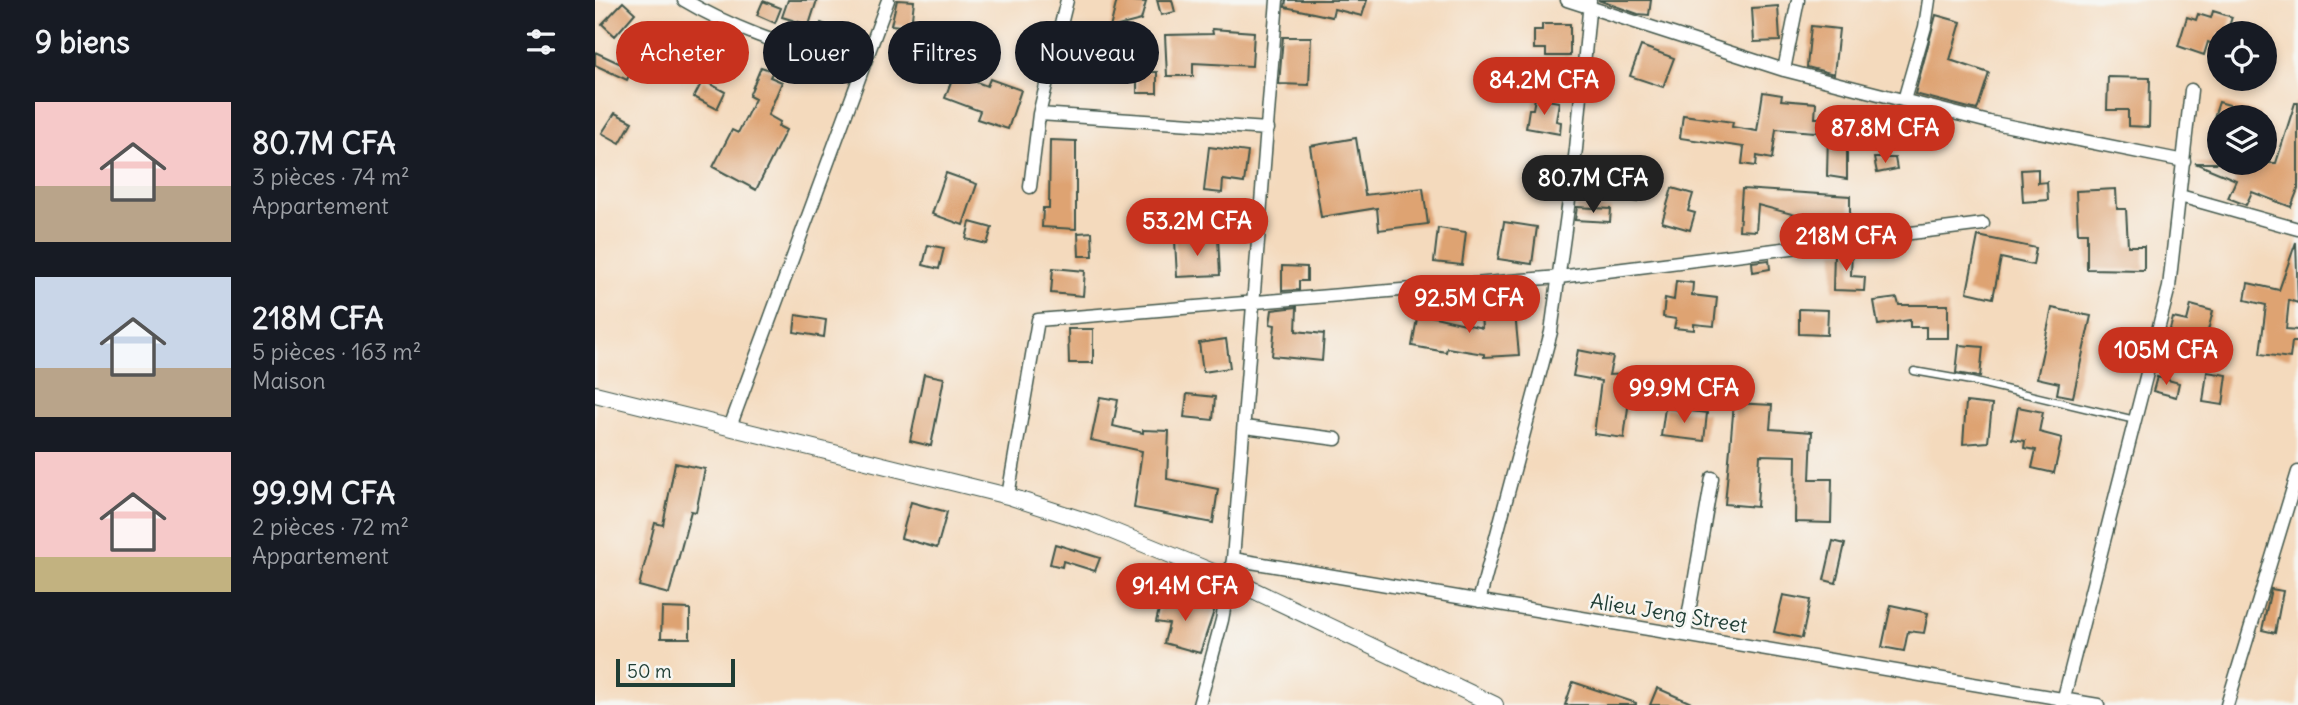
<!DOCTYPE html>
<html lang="fr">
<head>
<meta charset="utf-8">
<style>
	body { margin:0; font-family:Delius,sans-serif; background:#242831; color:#f1f3f6; height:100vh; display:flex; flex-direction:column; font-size:26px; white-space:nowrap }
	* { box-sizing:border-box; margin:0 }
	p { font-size:23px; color:#9ea1a6 }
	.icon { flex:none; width:38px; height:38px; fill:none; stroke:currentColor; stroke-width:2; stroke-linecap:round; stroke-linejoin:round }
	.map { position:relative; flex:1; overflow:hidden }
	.panel { display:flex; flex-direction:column; background:#171b24; width:595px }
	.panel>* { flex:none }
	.hud { position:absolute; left:21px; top:21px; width:665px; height:63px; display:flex; gap:14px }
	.fabs { position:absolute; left:1612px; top:21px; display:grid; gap:14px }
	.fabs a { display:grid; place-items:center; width:70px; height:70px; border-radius:50%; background:#171b24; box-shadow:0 4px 10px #0003; font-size:35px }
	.scale { position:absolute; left:21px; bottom:18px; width:119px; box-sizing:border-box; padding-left:7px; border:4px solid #1f3d34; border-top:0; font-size:19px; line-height:24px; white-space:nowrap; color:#1f3d34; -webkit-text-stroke:5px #f6f6f2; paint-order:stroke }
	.price { position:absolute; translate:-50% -60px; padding:0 16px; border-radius:24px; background:#c8321e; color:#fff; font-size:23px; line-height:46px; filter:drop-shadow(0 2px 4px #0008) }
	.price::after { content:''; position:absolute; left:50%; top:42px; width:21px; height:16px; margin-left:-10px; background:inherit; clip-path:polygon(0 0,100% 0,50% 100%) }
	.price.active { background:#222; color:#fff }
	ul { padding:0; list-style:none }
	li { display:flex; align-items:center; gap:21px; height:175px; padding:0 35px }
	li span { display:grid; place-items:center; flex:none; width:196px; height:140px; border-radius:0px; color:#555 }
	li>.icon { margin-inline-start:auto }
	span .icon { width:84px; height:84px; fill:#fffc; stroke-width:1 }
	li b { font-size:30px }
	h2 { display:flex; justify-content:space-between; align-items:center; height:84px; padding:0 35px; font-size:30px }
	.chip { padding:0 24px; border-radius:32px; background:#171b24; box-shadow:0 4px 10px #0003; font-size:24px; line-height:63px }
	.chip.active { background:#c8321e; color:#fff }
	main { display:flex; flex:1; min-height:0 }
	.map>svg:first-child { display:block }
	.building { fill:#dea372 }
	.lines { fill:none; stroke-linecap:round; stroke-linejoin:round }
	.service-casing { stroke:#3f5549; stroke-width:9 }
	.minor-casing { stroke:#3f5549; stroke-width:15 }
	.tertiary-casing { stroke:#3f5549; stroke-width:18 }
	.service { stroke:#fff; stroke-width:6 }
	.minor { stroke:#fff; stroke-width:12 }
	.tertiary { stroke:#fff; stroke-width:16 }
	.labels { text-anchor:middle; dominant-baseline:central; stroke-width:5; stroke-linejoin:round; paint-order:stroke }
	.street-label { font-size:21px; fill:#1f3d34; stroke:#f6f6f2 }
</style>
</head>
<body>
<main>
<section class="panel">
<h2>9 biens<svg class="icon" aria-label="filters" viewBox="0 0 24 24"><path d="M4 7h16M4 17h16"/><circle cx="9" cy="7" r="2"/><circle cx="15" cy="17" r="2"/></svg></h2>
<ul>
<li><span style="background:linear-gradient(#f6c9c9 60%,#b9a48a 0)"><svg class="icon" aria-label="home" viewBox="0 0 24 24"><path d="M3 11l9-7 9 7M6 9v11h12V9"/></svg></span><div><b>80.7M CFA</b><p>3 pièces · 74 m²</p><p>Appartement</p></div></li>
<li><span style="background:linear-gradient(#c9d6e8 65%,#b9a48a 0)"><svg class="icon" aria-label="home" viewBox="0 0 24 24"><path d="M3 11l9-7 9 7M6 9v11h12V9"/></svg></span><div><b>218M CFA</b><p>5 pièces · 163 m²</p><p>Maison</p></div></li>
<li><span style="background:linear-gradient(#f6c9c9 75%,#c2b280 0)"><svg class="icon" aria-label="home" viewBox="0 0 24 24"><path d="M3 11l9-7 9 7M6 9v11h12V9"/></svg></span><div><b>99.9M CFA</b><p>2 pièces · 72 m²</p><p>Appartement</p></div></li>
</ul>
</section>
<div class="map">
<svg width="1703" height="705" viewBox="0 0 1703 705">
	<rect width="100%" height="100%" fill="#f6f6f2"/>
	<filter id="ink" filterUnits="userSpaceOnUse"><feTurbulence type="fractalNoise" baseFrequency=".0143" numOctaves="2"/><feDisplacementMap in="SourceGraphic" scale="14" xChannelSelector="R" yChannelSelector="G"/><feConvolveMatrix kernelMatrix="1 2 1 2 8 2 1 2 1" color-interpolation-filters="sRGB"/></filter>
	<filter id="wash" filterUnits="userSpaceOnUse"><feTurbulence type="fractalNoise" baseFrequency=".00686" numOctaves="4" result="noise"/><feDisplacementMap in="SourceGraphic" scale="28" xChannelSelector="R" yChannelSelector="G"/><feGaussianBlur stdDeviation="1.57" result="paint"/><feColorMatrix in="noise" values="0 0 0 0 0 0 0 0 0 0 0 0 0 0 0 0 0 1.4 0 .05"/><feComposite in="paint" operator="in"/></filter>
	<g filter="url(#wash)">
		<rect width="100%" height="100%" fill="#f4dabd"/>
		<g id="blocks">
			<!-- building -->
			<path class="building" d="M193,0H222L214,25L187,17Z
				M302,0L319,1L316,27L296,25Z
				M522,0L551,2L546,20L515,28Z
				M562,0H577L580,12L566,15Z
				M691,0H772L767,16L739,9L737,17L690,7Z
				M1003,0H1056L1054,15L1043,14Z
				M168,1L186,8L180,23L162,15Z
				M28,2L40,13L20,36L7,24Z
				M1183,6L1185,41L1159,42L1157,8Z
				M1618,11L1637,17L1632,33H1624V46L1613,42L1609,55L1583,46L1592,17L1601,20L1603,14L1616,18Z
				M1341,15L1366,22L1355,60L1394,73L1382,110L1320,94Z
				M226,23L244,30L236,51L218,45Z
				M947,24H975V56H951V49H939V30H947Z
				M1216,26L1244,29L1239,74L1212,67Z
				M617,29L659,32L657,66L598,63V76H572L570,35L618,34Z
				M537,36L535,50L495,44V37Z
				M688,37H716L714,85L684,84Z
				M1046,46L1079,58L1068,87L1035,76Z
				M0,52L37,69L32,80L0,65Z
				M166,67L178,71L175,77L187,82L173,115L185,122L183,126L191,130L161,190L118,167L137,130L143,133L160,99L154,96Z
				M542,72H562V93H542Z
				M359,74L392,86L395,79L426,90L413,129L382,119L385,111L350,98Z
				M1513,77L1555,78L1554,127L1533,126V110H1512Z
				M108,80L130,92L122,109L99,97Z
				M1168,92L1187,95L1186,100L1221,103L1220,118H1253V125H1273L1272,147L1252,146V179L1232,176L1233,133L1181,129L1177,159L1162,156L1161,166L1147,164L1149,147L1085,138L1088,115L1138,122L1137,127L1162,131Z
				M940,98L964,102L961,121L966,122L965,134L931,128L934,109H938Z
				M1624,102L1665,114L1664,117H1619Z
				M1700,103H1703V189L1696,207L1657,192L1651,205L1633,198L1641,180L1600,163H1681Z
				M20,113L37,122L25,143L7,133Z
				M761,138L770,195L828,188L833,224L784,230L782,208L726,217L715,146Z
				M455,140L481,141V229L447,227L448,208H454Z
				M614,147L653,152L649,183L628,180L627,193L609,191Z
				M1279,158H1300L1302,169L1282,173Z
				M1016,167L1048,174L1042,202L1009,195Z
				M1443,169V183L1452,182L1453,200L1428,202L1426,170Z
				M351,173L382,184L368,225L337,214Z
				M1077,188L1098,194L1093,211L1100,213L1095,230L1067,222Z
				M1147,189L1255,196V216L1212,218L1163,205L1161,231L1144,230Z
				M1521,189L1522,209H1531L1533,246H1549V270L1492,269V233H1483L1481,191Z
				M982,207L1016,209L1015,222L980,220Z
				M375,222L397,228L392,244L371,239Z
				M909,222L942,227L937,264L903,259Z
				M843,228L871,232L867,265L839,262Z
				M497,232L498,256H484L483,233Z
				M1383,236L1441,248L1438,265L1406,258L1398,298L1372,292Z
				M623,238L625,275L582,277L580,240Z
				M1701,242L1703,303L1694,300L1691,329L1703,330V342H1697L1695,358L1665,354L1671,305L1650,300L1653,283L1684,290Z
				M333,245L349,248L344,269L328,265Z
				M1257,250L1256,276L1270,277L1269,291L1238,290L1239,251Z
				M1174,260L1175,269L1158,272L1157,262Z
				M687,266L712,267V281H704V290L687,291Z
				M458,268L490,271L488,296L456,293Z
				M1081,281L1098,283L1097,295L1122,298L1119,326L1099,324V330L1079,328L1081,319L1068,317L1070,298L1079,300Z
				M1302,298L1304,305H1353V338H1331V327H1315V320L1283,325L1279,301Z
				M1596,305L1618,311L1606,358L1578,351L1581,339L1573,337L1578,318L1592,321Z
				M702,307L701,331L729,334L727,361L677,356L680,325L675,324L677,310Z
				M1457,308L1496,316L1478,397L1462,394L1464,383L1442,378Z
				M1204,309L1233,310L1232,335L1204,334Z
				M823,313L887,328L886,315L920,313L924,355L889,357V354L852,348L851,352L817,346Z
				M201,315L231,320L229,337L199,332Z
				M473,329H498V363H474Z
				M631,339L635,368L608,372L604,343Z
				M1364,345L1388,347L1385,377L1361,373Z
				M983,350L1018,357L1014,375L1034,374L1036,400H1034L1029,438L999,434L1006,381L978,376Z
				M1612,372L1632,375L1628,405L1608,402Z
				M329,374L349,378L336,446L315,441Z
				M1562,377L1584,383L1581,397L1558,391Z
				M592,394L620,397L618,420L589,417Z
				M505,397L523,400L518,426L548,433V430L574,431L572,479L623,489L618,523L539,508L547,451L496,440Z
				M1371,402L1397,405L1393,442L1368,444Z
				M1139,403L1177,405L1175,429L1217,432L1215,479H1237L1236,523L1200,522L1201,456L1165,455L1162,507L1130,504Z
				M1423,407L1448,412L1444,432L1467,438L1459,473L1437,468L1441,450L1429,448L1430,441L1417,439Z
				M1070,408L1112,413L1109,441L1066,436Z
				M80,463L110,469L101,512L96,511L74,594L44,586L60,523L68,525Z
				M316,502L352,512L342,548L306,538Z
				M1238,541L1250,544L1241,583L1229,580Z
				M460,544L505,558L500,571L468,561L467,567L455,564Z
				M1676,589L1688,591L1680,633L1667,630Z
				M1188,595L1215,600L1207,638L1179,632Z
				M567,597L620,608L605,653L569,643L574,624L561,622Z
				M1296,605L1333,613L1329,633L1313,631L1309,651L1287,647Z
				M67,608L95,609V638H66Z
				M978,682L1041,703V705H970Z
				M1062,688L1101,705H1055Z"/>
		</g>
	</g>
	<g filter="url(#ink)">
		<use href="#blocks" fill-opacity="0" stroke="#3f5549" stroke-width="2"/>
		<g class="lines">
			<!-- service casing -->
			<g class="service-casing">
				<path id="service" d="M1319,371L1376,381L1540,420"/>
			</g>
			<!-- minor casing -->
			<g class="minor-casing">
				<path id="minor" d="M89,0C144,33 206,50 267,70
					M972,0L1189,70L1394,122L1589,161
					M1189,70L1203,0
					M1309,100L1330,27L1334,0
					M444,114L673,129
					M435,187L444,114L472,0
					M1585,196L1703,229
					M135,427L293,0
					M650,427L741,439
					M413,496L443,320L964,277L1388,224
					M638,559L1503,705
					M884,601L956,332L981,149L995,1
					M1090,635L1117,478
					M604,705L627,620L638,559L682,0
					M1467,705L1574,287L1596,90
					M1632,705L1703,472"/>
			</g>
			<!-- tertiary casing -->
			<g class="tertiary-casing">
				<path id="tertiary" d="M0,394L413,496L500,524L635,579L900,705"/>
			</g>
			<!-- service -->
			<use href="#service" class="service"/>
			<!-- minor -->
			<use href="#minor" class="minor"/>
			<!-- tertiary -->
			<use href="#tertiary" class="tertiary"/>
		</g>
	</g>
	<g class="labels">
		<!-- street labels -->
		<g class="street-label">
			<text transform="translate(1074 613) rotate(9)">Alieu Jeng Street</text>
		</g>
	</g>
</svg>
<div class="fabs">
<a><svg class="icon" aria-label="locate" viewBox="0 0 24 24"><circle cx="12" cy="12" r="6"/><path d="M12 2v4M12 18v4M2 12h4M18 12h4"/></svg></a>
<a><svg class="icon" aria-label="layers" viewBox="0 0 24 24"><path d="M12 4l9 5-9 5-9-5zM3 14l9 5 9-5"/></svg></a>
</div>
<div class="scale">50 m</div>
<b class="price" style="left:949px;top:117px">84.2M CFA</b>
<b class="price" style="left:1290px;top:165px">87.8M CFA</b>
<b class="price active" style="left:998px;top:215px">80.7M CFA</b>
<b class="price" style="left:602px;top:258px">53.2M CFA</b>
<b class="price" style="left:1251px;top:273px">218M CFA</b>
<b class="price" style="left:874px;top:335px">92.5M CFA</b>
<b class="price" style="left:1571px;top:387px">105M CFA</b>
<b class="price" style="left:1089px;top:425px">99.9M CFA</b>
<b class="price" style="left:590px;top:623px">91.4M CFA</b>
<div class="hud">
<a class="chip active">Acheter</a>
<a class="chip">Louer</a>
<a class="chip">Filtres</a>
<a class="chip">Nouveau</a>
</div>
</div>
</main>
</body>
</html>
